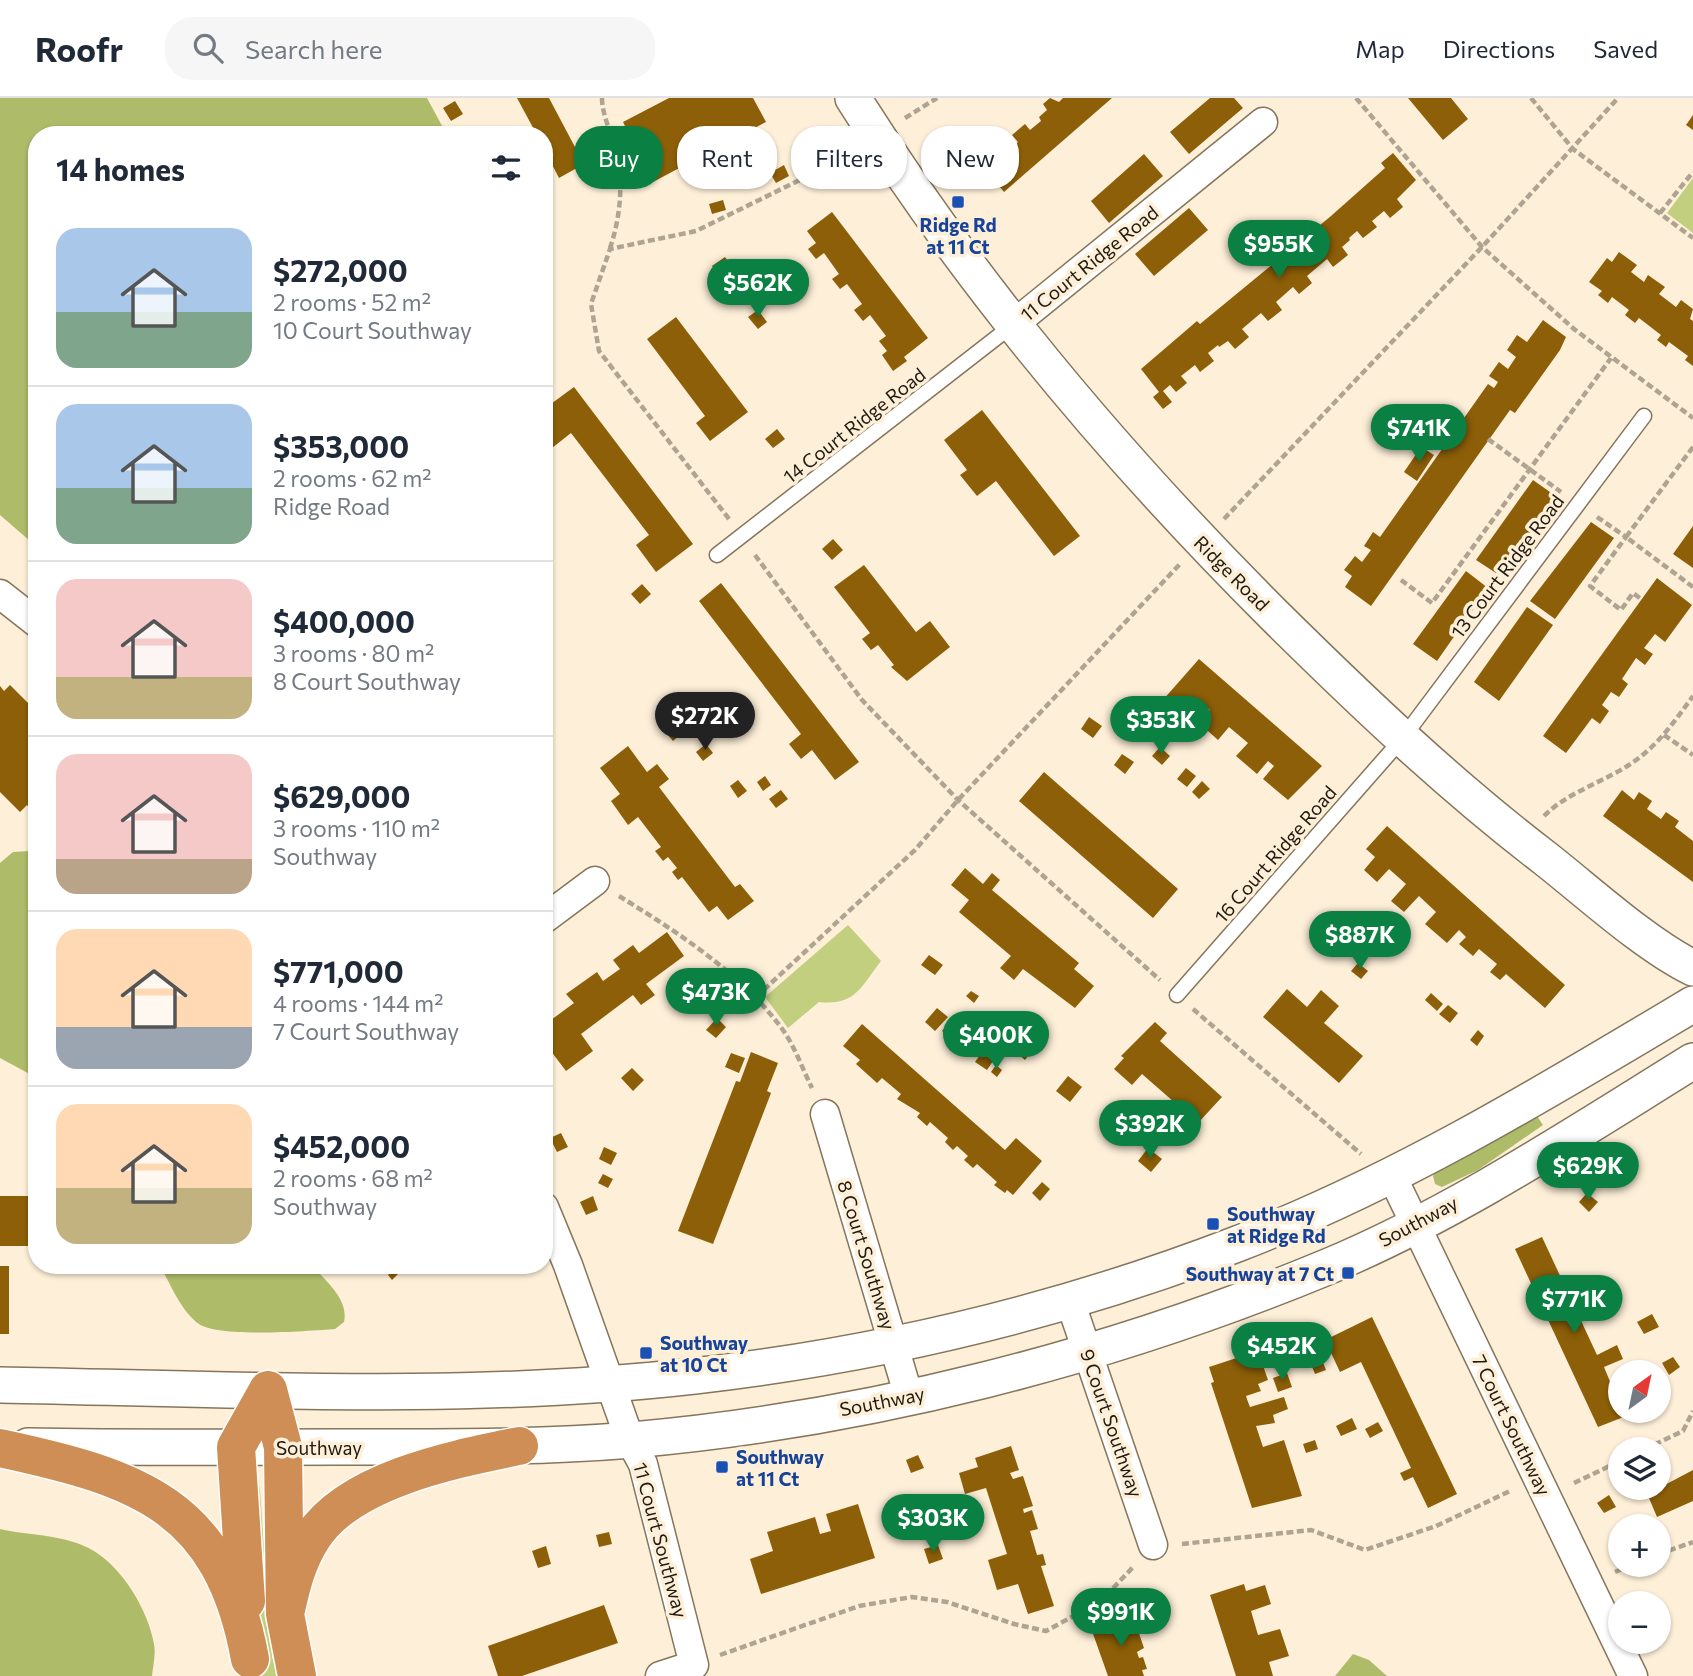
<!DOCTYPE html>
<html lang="en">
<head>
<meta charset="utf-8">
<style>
	body { margin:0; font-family:Commissioner,sans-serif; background:#f6f6f7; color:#1f2937; height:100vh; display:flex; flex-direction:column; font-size:26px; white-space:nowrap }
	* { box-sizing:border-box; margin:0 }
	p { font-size:23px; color:#747a83 }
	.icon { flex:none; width:38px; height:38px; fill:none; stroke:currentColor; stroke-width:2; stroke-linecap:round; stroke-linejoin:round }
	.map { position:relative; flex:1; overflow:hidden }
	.sheet { position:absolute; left:28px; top:28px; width:525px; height:1148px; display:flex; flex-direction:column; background:#fff; border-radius:28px; box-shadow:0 2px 5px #0004 }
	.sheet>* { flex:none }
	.hud { position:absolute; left:574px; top:28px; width:665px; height:63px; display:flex; gap:14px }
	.needle { width:46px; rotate:33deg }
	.tools { position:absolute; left:1608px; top:1262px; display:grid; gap:14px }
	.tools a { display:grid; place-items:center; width:63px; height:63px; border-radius:50%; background:#fff; box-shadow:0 2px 5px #0004; font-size:35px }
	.price { position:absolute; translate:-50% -60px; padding:0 16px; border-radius:24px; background:#0b8043; color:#fff; font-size:23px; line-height:46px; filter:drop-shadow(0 2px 4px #0008) }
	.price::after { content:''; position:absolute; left:50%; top:42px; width:21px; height:16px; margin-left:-10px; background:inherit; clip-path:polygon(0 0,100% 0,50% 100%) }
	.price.current { background:#222; color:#fff }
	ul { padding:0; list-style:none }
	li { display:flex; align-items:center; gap:21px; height:175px; padding:0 28px }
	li+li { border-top:2px solid #e0e1e3 }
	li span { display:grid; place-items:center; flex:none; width:196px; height:140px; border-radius:21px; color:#555 }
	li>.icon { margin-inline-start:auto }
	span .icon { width:84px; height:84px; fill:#fffc; stroke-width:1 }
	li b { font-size:30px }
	h2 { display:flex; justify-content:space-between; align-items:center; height:84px; padding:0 28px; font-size:30px }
	.chip { padding:0 24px; border-radius:28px; background:#fff; box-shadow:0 2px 5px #0004; font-size:24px; line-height:63px }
	.chip.current { background:#0b8043; color:#fff }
	header { display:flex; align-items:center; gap:42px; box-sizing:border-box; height:98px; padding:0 35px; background:#fff; border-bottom:2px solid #e0e1e3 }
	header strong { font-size:33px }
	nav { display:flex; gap:38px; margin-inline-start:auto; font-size:24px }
	.search { width:490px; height:63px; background:#f6f6f7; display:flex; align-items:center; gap:18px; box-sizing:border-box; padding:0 24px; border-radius:28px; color:#747a83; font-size:26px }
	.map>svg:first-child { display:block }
	.green { fill:#c1cf7e }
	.forest { fill:#aebc6a }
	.building { fill:#8d5f08 }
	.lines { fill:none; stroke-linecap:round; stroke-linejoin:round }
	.service-casing { stroke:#85755b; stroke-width:17 }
	.minor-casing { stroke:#85755b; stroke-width:31 }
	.tertiary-casing { stroke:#85755b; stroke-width:38 }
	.motorway-casing { stroke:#fff; stroke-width:41 }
	.path { stroke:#afa491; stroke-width:4.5; stroke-dasharray:7 3.5; stroke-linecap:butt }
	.service { stroke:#fff; stroke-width:14 }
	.minor { stroke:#fff; stroke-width:28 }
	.tertiary { stroke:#fff; stroke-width:35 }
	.motorway { stroke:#cf8e55; stroke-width:38 }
	.transit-dot { fill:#1a4fb4; stroke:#fdefd8; stroke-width:2.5 }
	.labels { text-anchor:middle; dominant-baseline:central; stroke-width:7; stroke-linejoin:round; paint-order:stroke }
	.transit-label { font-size:19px; font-weight:bold; fill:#164399; stroke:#fdefd8; text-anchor:start }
	.street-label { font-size:19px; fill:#201a0f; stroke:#fdefd8 }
</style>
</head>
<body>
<header>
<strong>Roofr</strong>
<div class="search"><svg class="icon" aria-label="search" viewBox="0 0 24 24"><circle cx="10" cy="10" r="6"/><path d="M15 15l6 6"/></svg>Search here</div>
<nav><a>Map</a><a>Directions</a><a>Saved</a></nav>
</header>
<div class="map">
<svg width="1693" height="1578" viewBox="0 0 1693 1578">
	<rect width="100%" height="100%" fill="#fdefd8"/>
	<!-- green -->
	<path class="green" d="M1693,80V135L1667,115Z
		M848,827L881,863C861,889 855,908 819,904L788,930L765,899Z
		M251,1381H258L260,1393L272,1559L279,1578H257Z"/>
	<!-- forest -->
	<path class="forest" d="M0,0H427L447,37H37V449L0,417Z
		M30,753L37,759V841C27,856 28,868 37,883V980L0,960V765L13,754Z
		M1537,1018L1543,1027L1478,1072L1442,1089L1435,1086L1433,1078L1436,1073Z
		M160,1167H312C326,1184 349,1201 344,1224L335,1231C308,1233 220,1240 199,1226C181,1213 170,1186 160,1167Z
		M0,1431C30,1438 66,1436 94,1453C123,1471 148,1512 154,1546C156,1556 153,1568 152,1578H0Z
		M1353,1556L1369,1562L1387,1578H1335Z"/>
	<!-- building -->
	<path class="building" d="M517,0H549L584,66L559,80L544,51V37H537Z
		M669,0H753L766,24L653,84L623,24Z
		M1050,0L1059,4L1063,0H1112L1004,94L985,71L994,64L988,56L1001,44L1008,53L1018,44L1012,37L1025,26L1030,32L1041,23L1039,19L1047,12L1043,6Z
		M1210,0H1234L1243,10L1189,56L1170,34Z
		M1408,0H1451L1468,21L1443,42Z
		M455,3L463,16L451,23L443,10Z
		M1693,17V32L1686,27Z
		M476,29L480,37H464Z
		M1393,55L1416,82L1397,101L1403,109L1390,120L1384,113L1372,123L1377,129L1363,140L1357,133L1349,140L1350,142L1342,149L1348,157L1333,169L1327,161L1307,178L1312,185L1299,196L1293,189L1276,204L1282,212L1268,223L1261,215L1242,231L1249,239L1235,251L1228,243L1219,249L1218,247L1208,255L1214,263L1200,274L1195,267L1181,278L1187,285L1176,294L1170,287L1163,293L1172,304L1163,311L1153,299L1159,294L1141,271L1197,223L1200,226L1331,118L1385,70L1381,65Z
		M1144,56L1163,78L1109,125L1091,103Z
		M784,67L789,78L776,85L770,75Z
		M723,102L726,112L712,116L709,106Z
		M1189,110L1208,132L1154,178L1135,156Z
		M832,114L928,240L904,259L907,263L893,273L882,257L887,253L879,243L886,238L870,217L863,223L854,212L862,206L847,186L840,191L832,181L839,176L824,155L816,161L808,151L816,145L807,133Z
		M1619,154L1637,167L1631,174L1644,184L1648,177L1665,189L1659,196L1676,209L1681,202L1693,211L1690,221L1693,223V268L1685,262L1688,258L1669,244L1666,249L1657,242L1661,237L1639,220L1635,225L1625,217L1629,212L1612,199L1608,205L1598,197L1602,193L1589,184L1607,160L1612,164Z
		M725,159L731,168L718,178L712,168Z
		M758,212L767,224L758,231L748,219Z
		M676,219L748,314L710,343L696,325L705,318L647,241Z
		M1543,222L1566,239L1560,252L1515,315L1510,312L1371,508L1345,489L1352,478L1344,472L1355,458L1362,464L1371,452L1364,448L1373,434L1380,439L1488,286L1494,290L1498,284L1489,278L1499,264L1508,271L1516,259L1507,252L1517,237L1527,244Z
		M574,289L693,446L656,474L636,447L649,437L571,335L552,350L544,339V311Z
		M982,312L1080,438L1054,458L996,383L977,398L960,377L967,372L944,342Z
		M777,331L785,341L773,350L765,341Z
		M1421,349L1434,357L1417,383L1404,374Z
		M1533,382L1557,399L1499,477L1476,462Z
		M1591,424L1614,440L1555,521L1530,503Z
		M1693,428V470L1673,456Z
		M833,441L843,452L832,462L822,451Z
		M864,467L916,534L930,523L950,549L907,583L891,569L894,567L878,547L871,552L862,541L870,535L834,489Z
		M1466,473L1488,490L1437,563L1413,546Z
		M1657,480L1692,507L1665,544L1655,536L1644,550L1653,556L1645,567L1636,560L1622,581L1628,586L1619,599L1611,594L1602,607L1609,613L1600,626L1592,620L1566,655L1543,638Z
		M721,485L859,664L835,682L812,652L801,661L789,646L801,636L699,503Z
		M642,486L651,496L640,506L631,496Z
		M544,498L553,508L544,516Z
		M1527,509L1553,527L1499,603L1474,584Z
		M1199,561L1322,668L1288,702L1263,681L1274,668L1268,663L1257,676L1236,658L1248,645L1229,629L1218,642L1199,625L1210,612L1200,603L1184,621L1162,603Z
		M10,587L37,614V717L27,707L20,714L0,694V588L4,593Z
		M677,619L687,631L673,643L663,631Z
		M1089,619L1102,628L1093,640L1081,631Z
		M706,646L713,655L703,663L696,654Z
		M628,648L647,674L657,666L669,681L659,689L735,789L740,786L754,803L728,822L717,808L709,814L682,779L678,782L672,774L677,770L668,759L663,763L655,753L661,749L638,719L628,727L611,703L620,696L600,670Z
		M1160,649L1170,658L1162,667L1152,658Z
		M1122,656L1134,664L1125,676L1114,667Z
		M1186,670L1196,678L1187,689L1177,681Z
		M1044,674L1178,791L1153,820L1019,703Z
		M765,678L771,687L763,693L757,684Z
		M738,682L747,693L738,700L730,688Z
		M1202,683L1210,691L1199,701L1192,694Z
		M781,692L788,701L776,710L769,701Z
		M1622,692L1634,702L1639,694L1652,703L1647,711L1661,721L1666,714L1679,723L1675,729L1693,743V784L1603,718Z
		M1387,728L1565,887L1545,910L1506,876L1500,882L1490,874L1497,866L1479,851L1473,858L1459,846L1466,839L1459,832L1447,845L1425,826L1436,814L1419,798L1404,814L1391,803L1406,786L1389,771L1377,784L1364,772L1375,759L1366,751Z
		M965,770L983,786L992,775L1000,782L992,792L1079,865L1074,871L1094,888L1075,910L1023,871L1014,882L1000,870L1011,858L959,814L969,802L951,787Z
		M667,834L684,858L646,886L655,897L641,907L633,897L581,936L593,953L566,973L544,944V913L551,922L574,905L566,896L597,874L603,883L620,871L613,862L633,847L639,855Z
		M929,857L943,867L935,877L921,867Z
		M1358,865L1368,873L1361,881L1351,873Z
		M1287,891L1307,909L1321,892L1339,908L1324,925L1363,958L1339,985L1263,919Z
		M971,893L979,898L974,905L966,898Z
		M1431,895L1443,906L1437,913L1425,902Z
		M1448,907L1458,915L1450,925L1439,916Z
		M937,910L948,919L935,933L925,924Z
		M717,920L726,929L716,940L706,932Z
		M1155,924L1167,935L1160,943L1222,999L1198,1025L1142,976L1132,987L1114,971L1124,960L1121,958Z
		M949,925L959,933L953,941L942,933Z
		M862,926L1005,1052L1016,1040L1042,1063L1013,1097L1007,1092L1005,1095L994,1087L997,1084L977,1066L973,1070L964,1062L968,1058L957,1048L953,1052L945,1044L948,1040L930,1024L927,1028L917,1019L920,1015L897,1001L901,996L882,980L877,985L856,966L860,962L843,948Z
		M1478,932L1484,938L1477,948L1470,942Z
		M1018,939L1033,951L1025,962L1010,949Z
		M751,954L778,965L767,993L771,995L713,1146L678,1133L736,983L740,984Z
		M982,954L993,963L987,972L975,964Z
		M731,955L745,960L739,975L725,969Z
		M996,967L1002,972L997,979L991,974Z
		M632,970L644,982L633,993L621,980Z
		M1068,978L1082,989L1070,1004L1056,993Z
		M561,1035L568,1049L557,1054L550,1040Z
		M604,1049L617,1055L611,1067L599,1061Z
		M1148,1050L1162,1061L1151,1074L1138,1063Z
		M603,1076L613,1081L608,1090L598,1085Z
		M1042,1084L1050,1091L1040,1103L1032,1095Z
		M1587,1095L1598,1104L1589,1114L1579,1104Z
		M0,1098H37V1148H0Z
		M593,1098L598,1112L586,1117L580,1104Z
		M1542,1139L1597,1257L1617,1247L1623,1261L1604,1269L1611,1286L1620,1282V1312L1639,1313L1598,1329L1515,1151Z
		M0,1168H9V1236H0Z
		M393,1172L398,1176L392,1182L388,1177Z
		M1652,1216L1659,1229L1644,1236L1637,1224Z
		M1372,1219L1457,1396L1428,1410L1413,1379L1404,1383L1400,1375L1411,1370L1361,1264L1340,1274L1325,1242Z
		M1258,1253L1268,1282L1258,1286L1261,1293L1246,1298L1248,1304L1250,1309L1284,1299L1288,1311L1273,1317L1275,1325L1256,1328L1263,1349L1284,1342L1302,1398L1252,1410L1211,1285L1214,1284L1209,1269Z
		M1673,1259L1680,1269L1669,1277L1662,1265Z
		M1322,1262L1326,1272L1315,1276L1311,1266Z
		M1287,1275L1292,1289L1278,1294L1273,1280Z
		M1352,1320L1357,1331L1341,1338L1336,1328Z
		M1378,1324L1383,1333L1370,1340L1365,1331Z
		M1315,1342L1318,1351L1306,1355L1303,1346Z
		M1011,1348L1019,1372L1010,1375L1013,1381L1023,1378L1033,1408L1023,1411L1024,1415L1032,1412L1038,1431L1030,1433L1037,1457L1043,1456L1046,1467L1041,1468L1054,1508L1028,1516L1018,1486L997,1492L988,1462L1007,1456L986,1390L965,1396L959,1375L978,1369L975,1360Z
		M918,1357L924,1370L911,1375L906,1362Z
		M1693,1372V1403L1657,1419L1646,1393L1659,1390Z
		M1609,1397L1616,1409L1604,1415L1597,1405Z
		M858,1406L875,1460L761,1496L750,1461L773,1453L767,1434L815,1419L820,1436L831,1433L826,1416Z
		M609,1434L612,1446L599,1449L596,1437Z
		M938,1447L943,1461L929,1466L924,1451Z
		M546,1448L551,1466L538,1470L532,1453Z
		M1244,1486L1246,1493L1265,1487L1271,1506L1251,1513L1258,1537L1280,1531L1289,1558L1269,1564L1273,1578H1236L1210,1497Z
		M604,1507L618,1545L522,1578H498L488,1548Z
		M1131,1512L1144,1550L1137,1554L1139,1560L1143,1559L1147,1571L1142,1572L1144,1578H1108L1092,1533L1125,1522L1122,1515Z"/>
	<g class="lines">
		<!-- service casing -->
		<g class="service-casing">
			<path id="service" d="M717,457L1014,226
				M1177,897L1402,641L1644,318"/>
		</g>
		<!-- minor casing -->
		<g class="minor-casing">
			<path id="minor" d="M1014,226L1263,24
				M0,496L37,525
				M544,821L595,783
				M825,1016L909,1299
				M1391,1076L1633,1578
				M544,1109L568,1167L630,1342L643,1366L694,1567L660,1578
				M1070,1203L1153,1447"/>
		</g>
		<!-- tertiary casing -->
		<g class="tertiary-casing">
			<path id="tertiary" d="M853,0C971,188 1116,359 1273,516C1360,602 1448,686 1546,761C1588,794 1646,847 1693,870
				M0,1287C230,1291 464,1304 694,1278C879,1257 1063,1213 1237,1146C1398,1084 1546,994 1693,906
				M28,1348C130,1350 232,1349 335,1349C434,1349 534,1350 632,1342C869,1321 1107,1260 1327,1169C1456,1115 1575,1036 1693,963"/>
		</g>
		<!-- motorway casing -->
		<g class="motorway-casing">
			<path id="motorway" d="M268,1292L283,1349L285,1516L297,1578
				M0,1350C139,1380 222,1407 250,1561
				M246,1503L236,1349L268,1292
				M285,1516C291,1489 297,1463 312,1440C349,1381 456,1361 519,1348"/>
		</g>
		<!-- path -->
		<path class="path" d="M602,0C602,16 610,32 615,48C624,81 621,118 610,150
			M1356,0L1482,149L1574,231L1693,320
			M1531,0L1573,51L1693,140
			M905,20L937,0
			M1660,115L1693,74
			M1488,341L1561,394
			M1693,349L1626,439L1693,489
			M1597,419L1626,439L1590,488L1621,512L1633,495L1641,501
			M729,421L599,253L591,206L610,151L696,133L812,76L849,54
			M1224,421L1482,149L1618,0
			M755,457L862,602L958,702L1160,882
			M1401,482L1432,505L1611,260
			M1664,637L1693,657
			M1544,718C1571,691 1610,683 1640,659C1662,642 1677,620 1693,598
			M619,798C677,834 738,873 780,928C794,946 802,970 812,990
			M756,899L915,752L958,702L1180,466
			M1193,911L1361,1056
			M1645,1351L1683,1333L1693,1313
			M1574,1385L1620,1363
			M1182,1446L1311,1432L1365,1452L1436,1428L1510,1393
			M1659,1456L1693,1444
			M1615,1474L1633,1466
			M720,1557L859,1508L912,1499L947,1504L1014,1526L1046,1533L1101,1503L1134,1468"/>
		<!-- service -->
		<use href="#service" class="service"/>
		<!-- minor -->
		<use href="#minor" class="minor"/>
		<!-- tertiary -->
		<use href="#tertiary" class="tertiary"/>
		<!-- motorway -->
		<use href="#motorway" class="motorway"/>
	</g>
	<!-- markers -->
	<g class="transit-dot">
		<rect x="951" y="97" width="14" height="14" rx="3.5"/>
		<rect x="1206" y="1119" width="14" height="14" rx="3.5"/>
		<rect x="1341" y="1168" width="14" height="14" rx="3.5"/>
		<rect x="639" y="1248" width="14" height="14" rx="3.5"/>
		<rect x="715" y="1362" width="14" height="14" rx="3.5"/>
	</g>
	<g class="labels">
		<!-- transit labels -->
		<g class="transit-label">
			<text x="958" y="126" text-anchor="middle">Ridge Rd<tspan x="958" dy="22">at 11 Ct</tspan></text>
			<text x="1227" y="1115">Southway<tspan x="1227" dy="22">at Ridge Rd</tspan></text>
			<text x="1334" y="1175" text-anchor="end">Southway at 7 Ct</text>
			<text x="660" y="1244">Southway<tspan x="660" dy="22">at 10 Ct</tspan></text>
			<text x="736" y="1358">Southway<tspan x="736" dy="22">at 11 Ct</tspan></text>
		</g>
		<!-- street labels -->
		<g class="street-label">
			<text transform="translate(1089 165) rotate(-39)">11 Court Ridge Road</text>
			<text transform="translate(854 327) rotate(-38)">14 Court Ridge Road</text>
			<text transform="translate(1507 468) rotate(-53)">13 Court Ridge Road</text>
			<text transform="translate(1232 475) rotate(45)">Ridge Road</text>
			<text transform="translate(1275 756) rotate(-49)">16 Court Ridge Road</text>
			<text transform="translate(1418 1123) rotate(-28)">Southway</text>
			<text transform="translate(867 1157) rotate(73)">8 Court Southway</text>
			<text transform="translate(882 1303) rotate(-11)">Southway</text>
			<text transform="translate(1112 1325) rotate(71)">9 Court Southway</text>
			<text transform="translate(1512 1327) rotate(64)">7 Court Southway</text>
			<text x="319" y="1349">Southway</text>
			<text transform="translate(661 1442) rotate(75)">11 Court Southway</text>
		</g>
	</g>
</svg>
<div class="tools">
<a><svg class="needle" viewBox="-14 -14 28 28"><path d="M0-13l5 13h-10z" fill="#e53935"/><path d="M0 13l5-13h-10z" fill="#747a83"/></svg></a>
<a><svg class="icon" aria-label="layers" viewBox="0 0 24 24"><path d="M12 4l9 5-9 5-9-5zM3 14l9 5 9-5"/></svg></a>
<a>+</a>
<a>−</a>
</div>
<b class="price" style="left:1279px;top:182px">$955K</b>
<b class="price" style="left:758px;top:221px">$562K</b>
<b class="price" style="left:1419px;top:366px">$741K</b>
<b class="price current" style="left:705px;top:654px">$272K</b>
<b class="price" style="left:1161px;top:658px">$353K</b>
<b class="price" style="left:1360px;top:873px">$887K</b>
<b class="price" style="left:716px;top:930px">$473K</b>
<b class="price" style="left:996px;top:973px">$400K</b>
<b class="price" style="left:1150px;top:1062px">$392K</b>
<b class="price" style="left:1588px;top:1104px">$629K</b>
<b class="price" style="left:1574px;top:1237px">$771K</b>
<b class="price" style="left:1282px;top:1284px">$452K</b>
<b class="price" style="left:933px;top:1456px">$303K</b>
<b class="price" style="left:1121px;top:1550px">$991K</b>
<div class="hud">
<a class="chip current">Buy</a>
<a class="chip">Rent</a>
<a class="chip">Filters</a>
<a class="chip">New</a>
</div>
<section class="sheet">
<h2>14 homes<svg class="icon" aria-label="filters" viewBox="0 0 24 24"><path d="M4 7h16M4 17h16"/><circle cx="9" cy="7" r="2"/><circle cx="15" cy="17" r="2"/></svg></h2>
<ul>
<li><span style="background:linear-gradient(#a9c7e8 60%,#7fa58c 0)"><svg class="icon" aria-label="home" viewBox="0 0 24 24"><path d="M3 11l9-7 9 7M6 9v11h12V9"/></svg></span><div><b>$272,000</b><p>2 rooms · 52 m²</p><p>10 Court Southway</p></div></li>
<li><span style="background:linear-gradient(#a9c7e8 60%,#7fa58c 0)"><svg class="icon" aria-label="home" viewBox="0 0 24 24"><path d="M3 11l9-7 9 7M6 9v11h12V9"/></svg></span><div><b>$353,000</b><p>2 rooms · 62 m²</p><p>Ridge Road</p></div></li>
<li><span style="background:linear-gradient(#f6c9c9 70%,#c2b280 0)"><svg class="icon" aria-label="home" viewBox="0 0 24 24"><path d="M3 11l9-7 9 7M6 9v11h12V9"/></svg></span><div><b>$400,000</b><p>3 rooms · 80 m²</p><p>8 Court Southway</p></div></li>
<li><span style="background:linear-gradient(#f6c9c9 75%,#b9a48a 0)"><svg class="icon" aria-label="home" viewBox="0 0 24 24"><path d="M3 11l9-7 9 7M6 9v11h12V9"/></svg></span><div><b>$629,000</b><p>3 rooms · 110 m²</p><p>Southway</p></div></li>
<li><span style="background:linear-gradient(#ffd9b3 70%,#9aa5b1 0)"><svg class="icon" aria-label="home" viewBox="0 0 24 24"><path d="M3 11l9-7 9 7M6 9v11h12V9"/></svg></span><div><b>$771,000</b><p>4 rooms · 144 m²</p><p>7 Court Southway</p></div></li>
<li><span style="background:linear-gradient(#ffd9b3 60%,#c2b280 0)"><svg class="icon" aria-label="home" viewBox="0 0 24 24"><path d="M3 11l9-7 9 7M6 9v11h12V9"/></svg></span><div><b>$452,000</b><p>2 rooms · 68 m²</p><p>Southway</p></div></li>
</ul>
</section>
</div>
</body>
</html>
